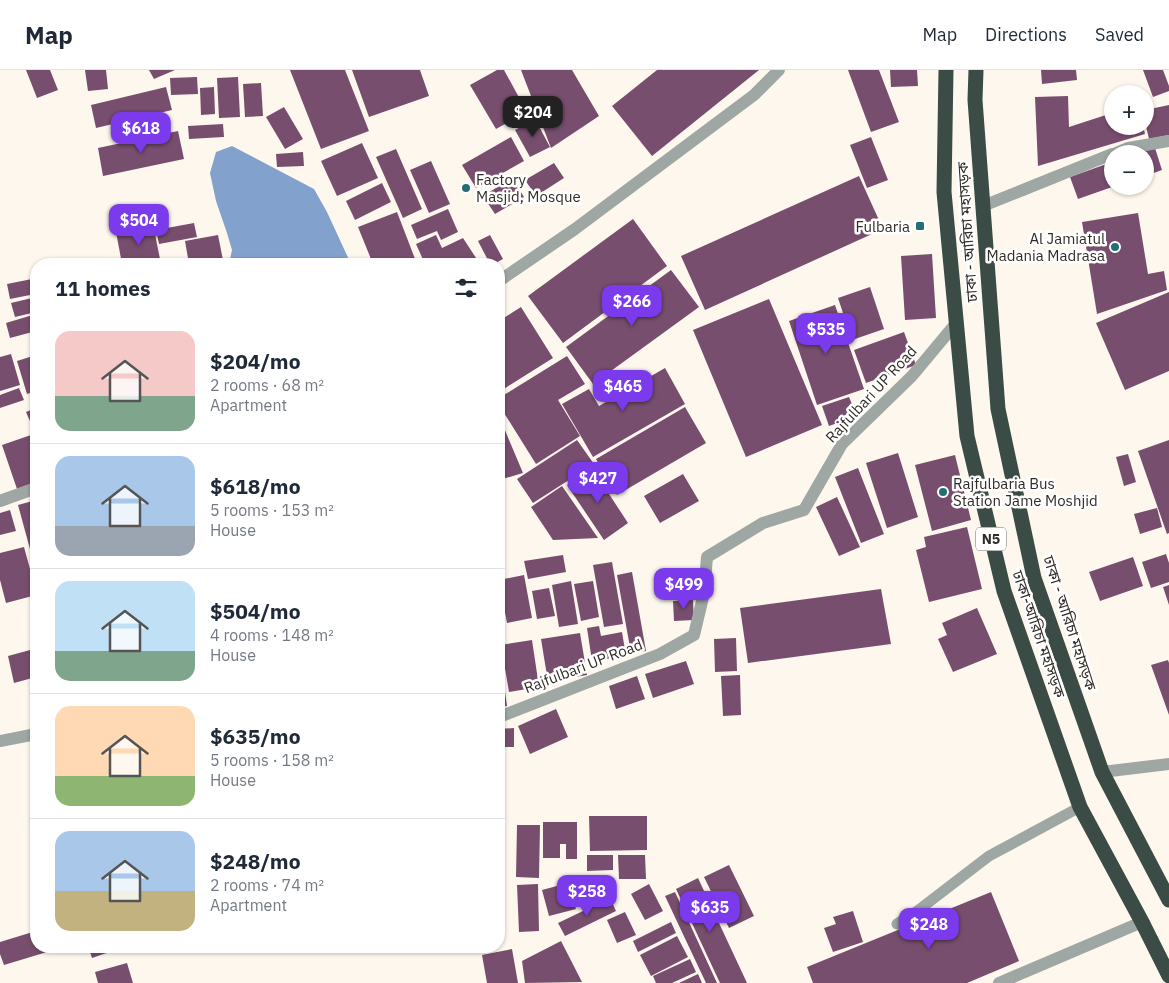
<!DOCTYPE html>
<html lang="en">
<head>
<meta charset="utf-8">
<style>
	body { margin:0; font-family:"IBM Plex Sans","Noto Sans Bengali",sans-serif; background:#f6f6f7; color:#1f2937; height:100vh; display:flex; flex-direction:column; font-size:19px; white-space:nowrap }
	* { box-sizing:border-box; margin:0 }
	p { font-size:16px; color:#747a83 }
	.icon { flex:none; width:28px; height:28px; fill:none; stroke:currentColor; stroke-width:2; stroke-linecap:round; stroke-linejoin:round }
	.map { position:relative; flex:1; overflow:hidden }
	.panel { position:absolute; left:30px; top:188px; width:475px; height:695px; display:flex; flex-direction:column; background:#fff; border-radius:20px; box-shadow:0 1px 4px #0004 }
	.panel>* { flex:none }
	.tools { position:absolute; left:1104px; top:15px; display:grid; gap:10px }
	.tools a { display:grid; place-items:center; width:50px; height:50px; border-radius:50%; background:#fff; box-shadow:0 1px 4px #0004; font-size:25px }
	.price { position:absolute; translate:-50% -42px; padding:0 11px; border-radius:10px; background:#7c3aed; color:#fff; font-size:16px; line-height:32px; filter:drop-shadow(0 1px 2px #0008) }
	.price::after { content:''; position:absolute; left:50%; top:30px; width:15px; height:11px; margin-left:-8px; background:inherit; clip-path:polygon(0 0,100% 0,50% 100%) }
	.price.on { background:#222; color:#fff }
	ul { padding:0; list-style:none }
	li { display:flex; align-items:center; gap:15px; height:125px; padding:0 25px }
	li+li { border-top:1px solid #e0e1e3 }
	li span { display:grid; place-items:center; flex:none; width:140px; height:100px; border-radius:15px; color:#555 }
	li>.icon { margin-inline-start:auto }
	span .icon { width:60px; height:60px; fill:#fffc; stroke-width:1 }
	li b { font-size:21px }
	h2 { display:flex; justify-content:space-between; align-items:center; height:60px; padding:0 25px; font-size:21px }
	header { display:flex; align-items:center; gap:30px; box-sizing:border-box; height:70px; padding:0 25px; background:#fff; border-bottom:1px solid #e0e1e3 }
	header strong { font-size:24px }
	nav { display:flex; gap:28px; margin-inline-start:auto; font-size:18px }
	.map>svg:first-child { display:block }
	.water { fill:#82a1cd }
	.building { fill:#784e6e }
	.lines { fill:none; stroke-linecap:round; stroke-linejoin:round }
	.lane { stroke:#9ea7a3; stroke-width:11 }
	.street { stroke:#9ea7a3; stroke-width:12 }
	.highway { stroke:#3b4c46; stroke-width:15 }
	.poi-dot { fill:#246f75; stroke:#fff; stroke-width:2 }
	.labels { text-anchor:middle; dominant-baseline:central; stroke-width:5; stroke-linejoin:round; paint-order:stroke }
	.shield { fill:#fff; stroke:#6e6b67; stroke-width:1 }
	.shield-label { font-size:14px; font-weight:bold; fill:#302b26 }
	.poi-label { font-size:15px; fill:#302b26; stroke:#fff; text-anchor:start }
	.street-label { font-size:15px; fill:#302b26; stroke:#fff }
</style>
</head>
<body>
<header>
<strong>Map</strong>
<nav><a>Map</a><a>Directions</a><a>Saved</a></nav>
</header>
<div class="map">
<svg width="1169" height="913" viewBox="0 0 1169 913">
	<rect width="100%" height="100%" fill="#fef7ee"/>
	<!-- water -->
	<path class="water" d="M232,76L314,119L327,142L351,194H229L232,180L227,163L216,131L210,103L216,82Z"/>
	<!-- building -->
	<path class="building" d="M26,0H50L58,20L37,28Z
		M85,0H106L108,19L88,21Z
		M149,0H175L154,9Z
		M290,0H345L369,61L321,79Z
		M352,0H420L429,26L369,47Z
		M497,0H504L527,42L496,59L470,15Z
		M521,0H572L599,46L551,78Z
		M657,0H759L652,86L612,36Z
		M848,0H879L899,52L871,62Z
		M890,0H917L918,16L891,17Z
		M1041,0H1076L1077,10L1042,14Z
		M1143,0H1163L1169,16V21L1153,27Z
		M197,7L198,24L171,25L170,8Z
		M238,7L240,47L219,48L217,8Z
		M261,13L263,46L245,47L243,14Z
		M166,17L172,40L96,58L91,35Z
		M214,17L215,44L201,45L200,18Z
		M1068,26L1069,57L1112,43V56H1143L1145,64L1038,96L1035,27Z
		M1169,35V65L1149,69L1145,52V40Z
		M284,37L303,69L285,79L266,47Z
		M535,49L550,77L530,87L515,60Z
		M223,54L224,67L189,69L188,56Z
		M178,61L184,89L103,106L98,78Z
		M511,67L524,91L476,118L462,95Z
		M871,67L888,110L867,118L850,75Z
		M362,73L378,108L337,126L321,91Z
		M1155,78L1162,100L1145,106V84L1139,83Z
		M396,79L422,139L403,148L376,87Z
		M303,82L304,96L277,97L276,84Z
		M431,91L450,134L429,143L410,100Z
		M1112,92V117L1078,129L1070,107Z
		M554,93L564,108L536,126L525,110Z
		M859,106L883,159L705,240L681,186Z
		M512,108L524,127L495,144L483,126Z
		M382,113L391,132L355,150L346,131Z
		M448,139L458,162L441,170L437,161L417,169L411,155Z
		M397,142L417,194H373L358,157Z
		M1138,143L1148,204L1164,201L1167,220L1097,244L1082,152Z
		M633,149L667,196L563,273L528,226Z
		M194,153L197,167L159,174L156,160Z
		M153,154L161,194H122L116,162Z
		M218,165L223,190L206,194H189L185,171Z
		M436,165L442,178L463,168L480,194H425L416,174Z
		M490,165L503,189L494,194H490L478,171Z
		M932,184L936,248L905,250L901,186Z
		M671,200L699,237L593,314L566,277Z
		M32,209L35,224L10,229L7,214Z
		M870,217L884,259L852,270L838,228Z
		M1169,222V301L1125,320L1096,253Z
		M36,227V242L15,247L11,233Z
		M769,229L822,355L746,387L693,260Z
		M835,235L864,319L817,335L789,251Z
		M521,237L553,288L499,322V251Z
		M36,244V261L10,268L6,253Z
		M904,262L916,295L866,313L854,280Z
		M11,284L20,315L0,321V287Z
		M36,285V321L27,324L17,291Z
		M567,286L585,314L558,330L580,366L536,394L499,335V328Z
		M665,298L685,334L593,387L562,334L589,319L599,336Z
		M19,318L24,330L0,338V325Z
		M849,327L857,346L829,356L822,336Z
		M685,337L706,373L617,425L596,389Z
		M36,338V365L26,342Z
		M499,346L523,403L499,410Z
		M31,365L36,380V413L17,419L2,375Z
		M577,370L594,394L533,433L517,409Z
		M1169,370V463L1167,464L1138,381Z
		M898,383L918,447L887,458L866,393Z
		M1128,384L1136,412L1124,416L1116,387Z
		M955,385L971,450L932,461L915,395Z
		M592,398L628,453L604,470L567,415Z
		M858,398L884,464L861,473L835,407Z
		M683,404L699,431L660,453L644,426Z
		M562,416L598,468L553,470L531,437Z
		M837,427L860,477L839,486L816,437Z
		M36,430V501L18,435Z
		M1157,438L1162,457L1140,464L1134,444Z
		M10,440L16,461L0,465V443Z
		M967,457L982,519L929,532L916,480L926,477L924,467Z
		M24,477L36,521V525L6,533L0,510V483Z
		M1166,484L1169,493V512L1151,518L1142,492Z
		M563,485L566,502L528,509L524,491Z
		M1133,487L1143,516L1100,531L1089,502Z
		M612,492L623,554L604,557L593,495Z
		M632,502L646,581L631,583L617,505Z
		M524,505L532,548L507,553L499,510Z
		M674,507H692V527H675Z
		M571,511L578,554L559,557L552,515Z
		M593,511L599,547L581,551L574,514Z
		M1169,515V535L1163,517Z
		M549,518L555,546L537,549L532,521Z
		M881,519L891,574L748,593L740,538Z
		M693,530L694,550L674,551L673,531Z
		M977,538L997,584L953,602L938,569L947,565L942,553Z
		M599,556L601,566L622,562L626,586L592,591L587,558Z
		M580,563L587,605L548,612L541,569Z
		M736,568L737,601L715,602L714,569Z
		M532,570L539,617L509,622L501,575Z
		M30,580L36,607L14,613L8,586Z
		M499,586H500L507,636L499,637Z
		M1168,590L1169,593V645L1151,595Z
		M686,591L694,614L653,628L645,604Z
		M740,605L741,645L723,646L721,606Z
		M637,606L645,629L616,639L609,616Z
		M556,639L568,667L530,684L518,656Z
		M514,658V677H499V659Z
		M589,746H647V780L590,781Z
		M543,752H577V789H566V774H560V788H543Z
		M517,755H540L539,808L516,807Z
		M587,785H613V800L587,801Z
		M618,785H645L646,809H619Z
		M729,795L754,846L729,858L704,807Z
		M698,808L747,913H720L676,819Z
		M568,813L576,839L549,846L542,820Z
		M538,814L539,861L519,862L517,815Z
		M649,814L663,841L645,850L631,824Z
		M675,822L717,913H706L665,826Z
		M991,822L1019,891L967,913H813L807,897Z
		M610,828L616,841L565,866L558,853Z
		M853,841L863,872L833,882L824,858L836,854L833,847Z
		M625,842L636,865L617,873L607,850Z
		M671,852L676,863L638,882L633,871Z
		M36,861V876H56L57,879L4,895L0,884V872Z
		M677,866L688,887L651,906L640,885Z
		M561,871L582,912L525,913L522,891Z
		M88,876H124V877L92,888Z
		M512,879L518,913H487L482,885Z
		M690,889L696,902L672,913H656L653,906Z
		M127,893L133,913H98L95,902Z
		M698,904L702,913H679Z"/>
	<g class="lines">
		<!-- lane -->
		<path class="lane" d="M897,854L916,842L989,786L1080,737"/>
		<!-- street -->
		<path class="street" d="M1114,84L1128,78L1169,71
			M983,136L1112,84
			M499,211L575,159L754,25L779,0
			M0,431L36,418
			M499,647L660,584L694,565L704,523L707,487L763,453L804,440L842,374L912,306L957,252
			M0,671L36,664
			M1102,702L1169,694
			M999,913L1142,852"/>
		<!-- highway -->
		<path class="highway" d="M946,0L944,122L967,366L1004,521L1080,737L1142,852L1169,906
			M976,0L975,30L998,339L1034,508L1102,702L1169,830"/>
	</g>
	<!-- markers -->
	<g class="poi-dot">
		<circle cx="466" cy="118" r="5"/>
		<rect x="915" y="151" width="10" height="10" rx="2.5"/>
		<circle cx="1115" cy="177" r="5"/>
		<circle cx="943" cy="422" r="5"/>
	</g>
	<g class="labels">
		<!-- shield labels -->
		<rect class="shield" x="976" y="457.5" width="30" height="23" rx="4"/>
		<g class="shield-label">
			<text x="991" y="469">N5</text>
		</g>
		<!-- poi labels -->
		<g class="poi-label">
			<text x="476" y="109">Factory<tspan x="476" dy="17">Masjid, Mosque</tspan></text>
			<text x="910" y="156" text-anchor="end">Fulbaria</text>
			<text x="1105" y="168" text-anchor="end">Al Jamiatul<tspan x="1105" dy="17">Madania Madrasa</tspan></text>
			<text x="953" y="413">Rajfulbaria Bus<tspan x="953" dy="17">Station Jame Moshjid</tspan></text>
		</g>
		<!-- street labels -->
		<g class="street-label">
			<text transform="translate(967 162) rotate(-94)">ঢাকা - আরিচা মহাসড়ক</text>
			<text transform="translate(871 324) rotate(-47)">Rajfulbari UP Road</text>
			<text transform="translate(1070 553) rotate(72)">ঢাকা - আরিচা মহাসড়ক</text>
			<text transform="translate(1039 564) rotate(71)">ঢাকা-আরিচা মহাসড়ক</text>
			<text transform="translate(583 596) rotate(-21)">Rajfulbari UP Road</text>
		</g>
	</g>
</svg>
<div class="tools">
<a>+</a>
<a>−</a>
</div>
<b class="price on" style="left:533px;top:68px">$204</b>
<b class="price" style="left:141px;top:84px">$618</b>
<b class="price" style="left:139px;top:176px">$504</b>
<b class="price" style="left:632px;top:257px">$266</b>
<b class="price" style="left:826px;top:285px">$535</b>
<b class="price" style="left:623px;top:342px">$465</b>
<b class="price" style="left:598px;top:434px">$427</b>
<b class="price" style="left:684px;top:540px">$499</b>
<b class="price" style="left:587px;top:847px">$258</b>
<b class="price" style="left:710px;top:863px">$635</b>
<b class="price" style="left:929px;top:880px">$248</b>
<section class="panel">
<h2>11 homes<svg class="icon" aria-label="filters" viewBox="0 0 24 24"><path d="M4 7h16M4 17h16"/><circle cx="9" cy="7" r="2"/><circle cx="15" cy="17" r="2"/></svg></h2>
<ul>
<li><span style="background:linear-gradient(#f6c9c9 65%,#7fa58c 0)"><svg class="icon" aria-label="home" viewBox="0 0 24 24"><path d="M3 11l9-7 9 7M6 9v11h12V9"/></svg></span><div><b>$204/mo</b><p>2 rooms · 68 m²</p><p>Apartment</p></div></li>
<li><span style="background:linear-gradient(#a9c7e8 70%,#9aa5b1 0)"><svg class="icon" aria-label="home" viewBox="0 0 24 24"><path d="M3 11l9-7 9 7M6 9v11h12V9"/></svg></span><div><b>$618/mo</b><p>5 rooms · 153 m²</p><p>House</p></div></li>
<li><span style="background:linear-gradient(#bfe0f5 70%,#7fa58c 0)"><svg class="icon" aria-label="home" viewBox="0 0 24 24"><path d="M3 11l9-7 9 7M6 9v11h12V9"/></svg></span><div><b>$504/mo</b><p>4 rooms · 148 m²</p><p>House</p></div></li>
<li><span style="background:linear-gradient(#ffd9b3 70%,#8fb573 0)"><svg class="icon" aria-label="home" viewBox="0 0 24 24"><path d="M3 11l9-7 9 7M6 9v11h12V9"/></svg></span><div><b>$635/mo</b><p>5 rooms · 158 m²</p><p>House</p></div></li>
<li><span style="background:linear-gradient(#a9c7e8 60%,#c2b280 0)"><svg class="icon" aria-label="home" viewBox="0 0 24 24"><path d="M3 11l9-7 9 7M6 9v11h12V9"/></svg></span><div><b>$248/mo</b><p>2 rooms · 74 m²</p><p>Apartment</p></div></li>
</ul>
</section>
</div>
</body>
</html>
